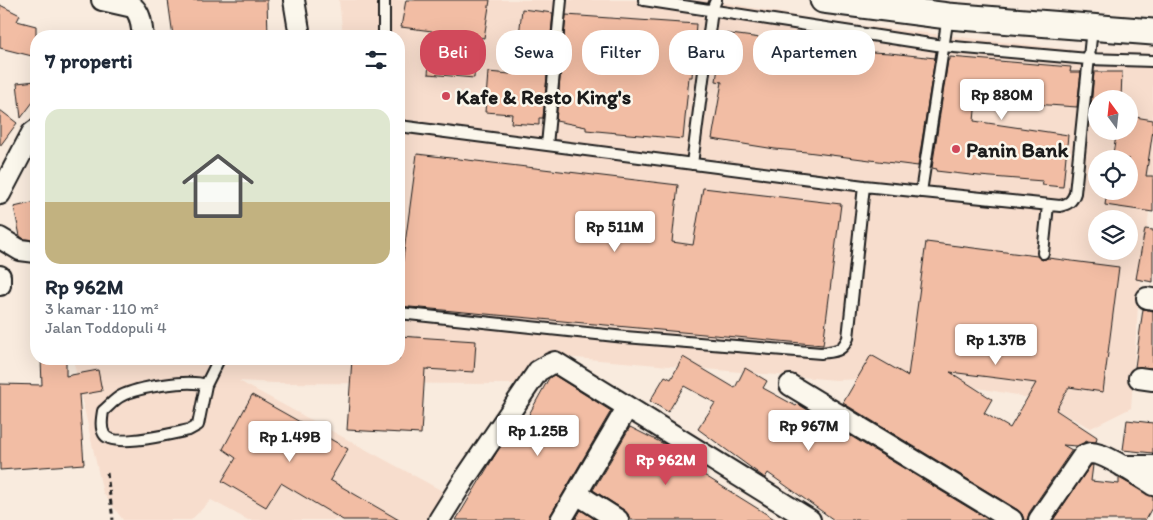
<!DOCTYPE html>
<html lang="id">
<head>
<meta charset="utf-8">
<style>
	body { margin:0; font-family:Itim,sans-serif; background:#f2f2f3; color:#1f2937; height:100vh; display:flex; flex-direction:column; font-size:19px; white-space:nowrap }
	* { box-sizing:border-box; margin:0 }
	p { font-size:16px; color:#747a83 }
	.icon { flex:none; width:28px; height:28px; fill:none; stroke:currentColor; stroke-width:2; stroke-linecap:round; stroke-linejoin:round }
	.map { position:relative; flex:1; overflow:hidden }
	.panel { position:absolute; left:30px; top:30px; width:375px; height:335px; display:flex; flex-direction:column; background:#fff; border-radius:20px; box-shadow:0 5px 20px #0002 }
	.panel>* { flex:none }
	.banner { position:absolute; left:420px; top:30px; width:475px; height:45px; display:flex; gap:10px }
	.needle { width:32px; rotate:345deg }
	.buttons { position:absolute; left:1088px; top:90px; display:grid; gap:10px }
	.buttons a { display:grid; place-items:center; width:50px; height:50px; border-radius:50%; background:#fff; box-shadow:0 5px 20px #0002; font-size:25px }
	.price { position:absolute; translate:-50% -42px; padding:0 11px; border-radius:5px; background:#fff; color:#222; font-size:16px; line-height:32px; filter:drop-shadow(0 1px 2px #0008) }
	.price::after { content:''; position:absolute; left:50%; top:30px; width:15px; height:11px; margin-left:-8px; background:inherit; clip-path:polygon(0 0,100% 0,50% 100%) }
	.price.on { background:#d1495b; color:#fff }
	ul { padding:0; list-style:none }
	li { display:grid; align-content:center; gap:10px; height:265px; padding:0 15px }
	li+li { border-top:1px solid #e0e1e3 }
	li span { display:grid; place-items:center; height:155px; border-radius:15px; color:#555 }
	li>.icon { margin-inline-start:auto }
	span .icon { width:90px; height:90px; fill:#fffc; stroke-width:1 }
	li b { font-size:21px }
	h2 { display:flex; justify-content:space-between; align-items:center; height:60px; padding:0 15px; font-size:21px }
	.pill { padding:0 18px; border-radius:20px; background:#fff; box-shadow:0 5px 20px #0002; font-size:18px; line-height:45px }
	.pill.on { background:#d1495b; color:#fff }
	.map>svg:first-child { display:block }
	.built { fill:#f7ddcd; fill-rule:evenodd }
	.building { fill:#f2bda4; stroke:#1c1c1c; fill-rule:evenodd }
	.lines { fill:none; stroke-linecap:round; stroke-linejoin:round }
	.service-casing { stroke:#1c1c1c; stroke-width:14 }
	.minor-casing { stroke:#1c1c1c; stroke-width:24 }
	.tertiary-casing { stroke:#1c1c1c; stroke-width:29 }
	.path { stroke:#1c1c1c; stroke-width:3; stroke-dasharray:5 4; stroke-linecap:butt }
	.service { stroke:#fbf7ec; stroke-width:10 }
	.minor { stroke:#fbf7ec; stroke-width:20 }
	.tertiary { stroke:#fbf7ec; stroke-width:25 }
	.poi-dot { fill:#d1495b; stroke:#fbf7ec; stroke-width:2 }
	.labels { text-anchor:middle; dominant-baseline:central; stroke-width:5; stroke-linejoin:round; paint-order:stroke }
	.poi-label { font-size:21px; font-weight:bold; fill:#1c1c1c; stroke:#fbf7ec; text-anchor:start }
</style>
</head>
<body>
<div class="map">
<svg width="1153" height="520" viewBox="0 0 1153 520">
	<rect width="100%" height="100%" fill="#f9ebde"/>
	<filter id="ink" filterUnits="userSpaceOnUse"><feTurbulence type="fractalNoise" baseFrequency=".02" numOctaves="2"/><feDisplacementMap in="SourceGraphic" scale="10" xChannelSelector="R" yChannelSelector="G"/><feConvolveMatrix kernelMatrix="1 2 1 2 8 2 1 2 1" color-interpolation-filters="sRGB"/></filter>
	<g filter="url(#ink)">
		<!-- built -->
		<path class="built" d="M339,0H709L830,22L1083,51L1153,54V178L1138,306L1131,408L1091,428L1036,400L1016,395L917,377L836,380L552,356L515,384L275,383L239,381L448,494L432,520H248L211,500L191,520H123L103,493L73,359H399V36H343ZM1096,99H1129V131H1096ZM1096,159H1129V191H1096ZM1096,219H1129V251H1096Z"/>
		<!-- building -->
		<path class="building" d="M168,0H267L268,36H173Z
			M406,0H490L484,38L477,37L474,78L428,74L432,31L401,27Z
			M0,5L20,15L17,21L36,26V57L0,48Z
			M522,9L553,13L543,118H539V125L511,123L512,114L485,112L488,72L510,74L516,63Z
			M566,15L696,24L692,77H689L683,139L586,130V127L556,121Z
			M723,33L836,48V52L871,54V52L890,53L935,58L918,166L807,152L775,149L712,139L722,82L716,81Z
			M950,57L1071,67L1070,72H1081L1077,107L976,100L974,121L1068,135L1063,187L1042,185L1043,181L979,176L936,171L937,169L932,168L948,60H950Z
			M1094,72H1122L1121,99H1096V109L1091,108Z
			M36,81V98L21,118L17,83Z
			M0,110L17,123L0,146Z
			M1129,116L1153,120V130L1146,176H1153V212L1105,205L1107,191H1129V159H1112L1117,131H1129Z
			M417,154L678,185L672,242L693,245L703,188L841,204L823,345L399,306V289Z
			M36,202V240L24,239L20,236L14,207Z
			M1145,229L1153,230V282L1136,279Z
			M926,242L1037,256L1042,260L1048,258L1119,267L1103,392L1069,387L1056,410L1097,437L1096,442L1087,441L1077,446L1063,445L1072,450L1029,513L1027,520H1024L1022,514L1018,510L843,403L871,355L908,376ZM950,372L1036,383L1010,428L984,413L992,399Z
			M1143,309L1153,311V368L1135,367Z
			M399,336L476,341L474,372L425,369L421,434L347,430L352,359H399Z
			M683,357L735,388L745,368L767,381L763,388L796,406L798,404L989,520H834L768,473L765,478L698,429L715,403L684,386L668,412L650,401L665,376L671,379Z
			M41,359H66V376L98,370L102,391L79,395L84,464L0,470V384L42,385Z
			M554,375L611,411L551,514L549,520H456L498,450L515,426L521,429L549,378Z
			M252,395L348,449L330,480L399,520H343L281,483L266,507L222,481L236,458L223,449Z
			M1127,420L1153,423V453L1123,450Z
			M630,427L670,447L667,452L776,520H630L628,514L624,510L593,490Z
			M1091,465H1093L1091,481L1119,484V478L1153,497V506L1145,520H1053Z
			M581,510L596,520H575Z"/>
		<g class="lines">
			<!-- service casing -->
			<g class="service-casing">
				<path id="service" d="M644,0L943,46L1088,59L1153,61
					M384,36V0
					M399,126L864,186L1060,206C1068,204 1072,202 1075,193L1092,28
					M547,145L561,0
					M692,164L712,10L716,0
					M921,192L948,16
					M1043,253L1048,205
					M399,313L625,337L821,353C835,351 842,352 848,338L864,186
					M206,385C189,379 138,387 121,396C115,399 109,406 103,411C102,418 100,427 104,434C112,449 174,433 189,430L198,425L206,385L219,359"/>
			</g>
			<!-- minor casing -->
			<g class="minor-casing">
				<path id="minor" d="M102,0L133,7C142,15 141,26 143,36
					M294,0L300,36
					M0,194L32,133L36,130
					M0,238L20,250L36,252
					M0,276V285
					M1147,298L1153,299
					M1139,378L1153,380
					M790,385L1012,520
					M1122,466H1153
					M577,494L618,520
					M439,520L464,480L538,371L550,364L555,362L810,520
					M561,520L627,408
					M1039,520L1083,456C1085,455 1088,453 1091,453C1106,453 1140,477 1153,485"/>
			</g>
			<!-- tertiary casing -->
			<g class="tertiary-casing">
				<path id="tertiary" d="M823,0L948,16L1153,32"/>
			</g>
			<!-- path -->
			<path class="path" d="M107,473L113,520"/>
			<!-- service -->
			<use href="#service" class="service"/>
			<!-- minor -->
			<use href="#minor" class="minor"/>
			<!-- tertiary -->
			<use href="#tertiary" class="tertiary"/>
		</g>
	</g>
	<!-- markers -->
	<g class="poi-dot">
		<circle cx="446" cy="96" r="5"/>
		<circle cx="956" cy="149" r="5"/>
	</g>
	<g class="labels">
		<!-- poi labels -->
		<g class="poi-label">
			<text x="456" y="96">Kafe &amp; Resto King's</text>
			<text x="966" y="149">Panin Bank</text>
		</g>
	</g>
</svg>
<div class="buttons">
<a><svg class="needle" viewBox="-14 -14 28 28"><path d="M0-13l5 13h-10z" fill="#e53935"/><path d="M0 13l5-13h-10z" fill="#747a83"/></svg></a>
<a><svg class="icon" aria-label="locate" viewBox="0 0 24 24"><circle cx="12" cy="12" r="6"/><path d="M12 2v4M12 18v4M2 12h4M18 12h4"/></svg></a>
<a><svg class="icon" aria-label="layers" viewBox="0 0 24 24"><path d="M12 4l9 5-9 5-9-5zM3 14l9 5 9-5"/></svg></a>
</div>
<b class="price" style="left:1002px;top:121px">Rp 880M</b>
<b class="price" style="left:615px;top:253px">Rp 511M</b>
<b class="price" style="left:996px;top:366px">Rp 1.37B</b>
<b class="price" style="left:809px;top:452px">Rp 967M</b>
<b class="price" style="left:538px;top:457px">Rp 1.25B</b>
<b class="price" style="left:290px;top:463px">Rp 1.49B</b>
<b class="price on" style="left:666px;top:486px">Rp 962M</b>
<div class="banner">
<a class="pill on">Beli</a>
<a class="pill">Sewa</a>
<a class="pill">Filter</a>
<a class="pill">Baru</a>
<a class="pill">Apartemen</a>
</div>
<section class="panel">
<h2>7 properti<svg class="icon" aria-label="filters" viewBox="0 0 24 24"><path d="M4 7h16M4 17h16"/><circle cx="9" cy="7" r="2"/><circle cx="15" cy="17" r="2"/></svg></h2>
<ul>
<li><span style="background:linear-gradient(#dfe7d0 60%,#c2b280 0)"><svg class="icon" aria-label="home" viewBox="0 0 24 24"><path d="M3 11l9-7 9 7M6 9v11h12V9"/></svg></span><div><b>Rp 962M</b><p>3 kamar · 110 m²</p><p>Jalan Toddopuli 4</p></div></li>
</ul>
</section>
</div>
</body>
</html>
